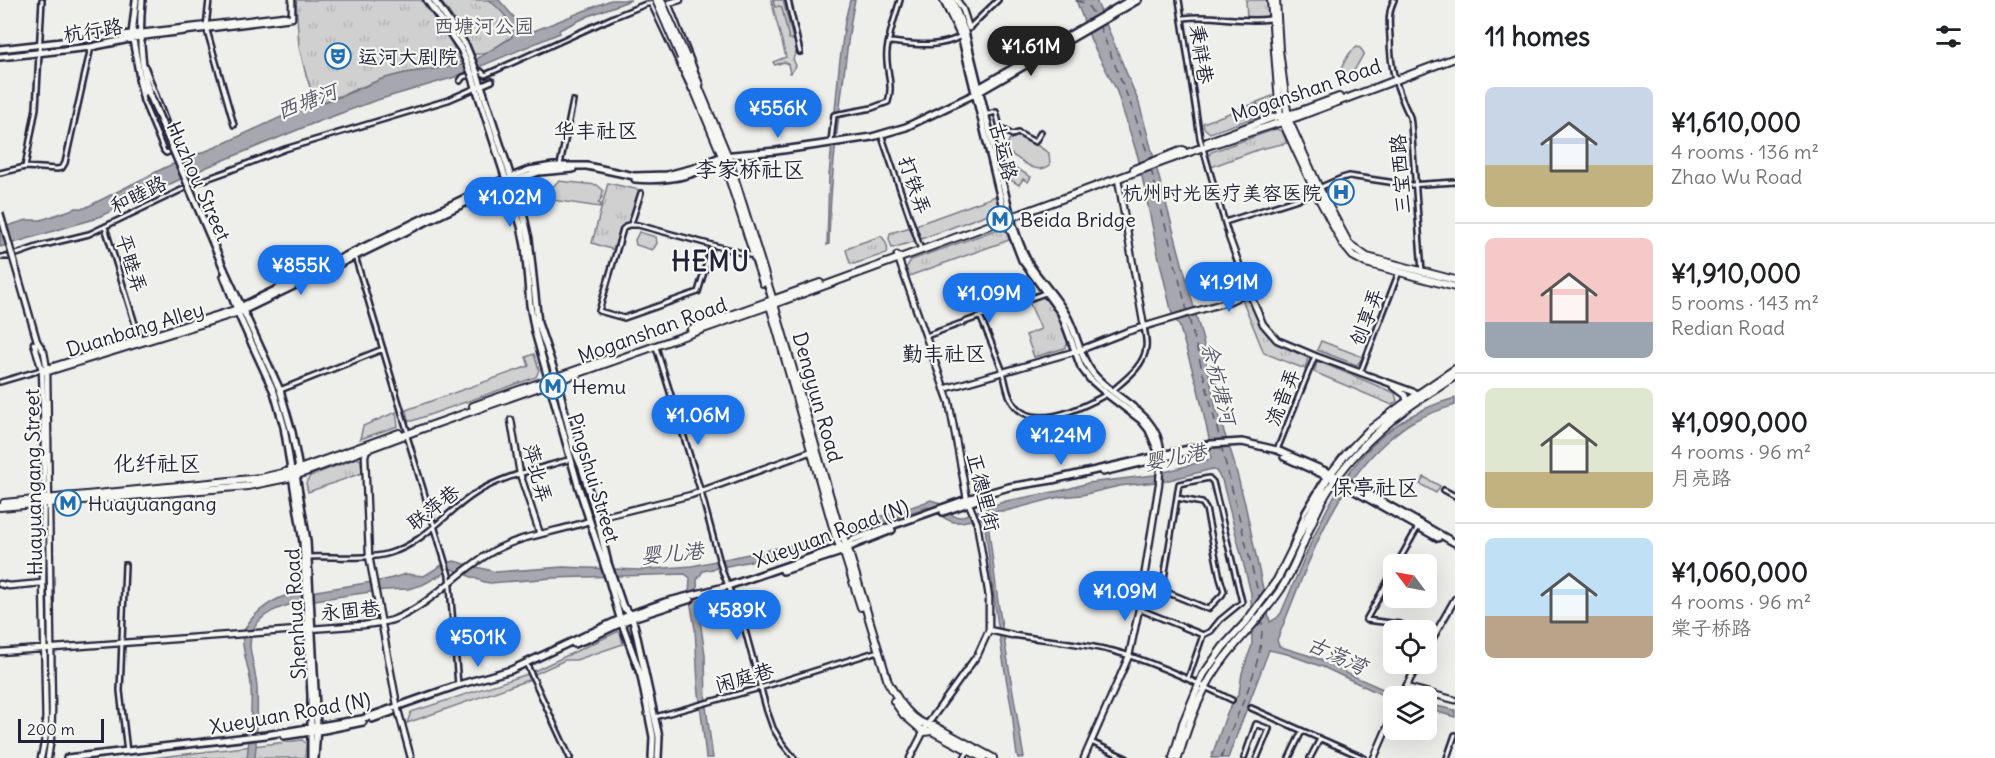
<!DOCTYPE html>
<html lang="en">
<head>
<meta charset="utf-8">
<style>
	body { margin:0; font-family:Delius,"LXGW WenKai TC",sans-serif; background:#f6f6f6; color:#202124; height:100vh; display:flex; flex-direction:column; font-size:22px; white-space:nowrap }
	* { box-sizing:border-box; margin:0 }
	p { font-size:20px; color:#757577 }
	.icon { flex:none; width:33px; height:33px; fill:none; stroke:currentColor; stroke-width:2; stroke-linecap:round; stroke-linejoin:round }
	.map { position:relative; flex:1; overflow:hidden }
	.drawer { display:flex; flex-direction:column; background:#fff; width:540px }
	.drawer>* { flex:none }
	.needle { width:39px; rotate:302deg }
	.fabs { position:absolute; left:1383px; top:554px; display:grid; gap:12px }
	.fabs a { display:grid; place-items:center; width:54px; height:54px; border-radius:9px; background:#fff; box-shadow:0 6px 24px #0002; font-size:30px }
	.scale { position:absolute; left:18px; bottom:15px; width:86px; box-sizing:border-box; padding-left:6px; border:3px solid #22223b; border-top:0; font-size:16px; line-height:21px; white-space:nowrap; color:#22223b; -webkit-text-stroke:4px #f6f6f2; paint-order:stroke }
	.price { position:absolute; translate:-50% -51px; padding:0 14px; border-radius:21px; background:#1a73e8; color:#fff; font-size:20px; line-height:39px; filter:drop-shadow(0 2px 3px #0008) }
	.price::after { content:''; position:absolute; left:50%; top:36px; width:18px; height:14px; margin-left:-9px; background:inherit; clip-path:polygon(0 0,100% 0,50% 100%) }
	.price.selected { background:#222; color:#fff }
	ul { padding:0; list-style:none }
	li { display:flex; align-items:center; gap:18px; height:150px; padding:0 30px }
	li+li { border-top:2px solid #e0e0e0 }
	li span { display:grid; place-items:center; flex:none; width:168px; height:120px; border-radius:9px; color:#555 }
	li>.icon { margin-inline-start:auto }
	span .icon { width:72px; height:72px; fill:#fffc; stroke-width:1 }
	li b { font-size:26px }
	h2 { display:flex; justify-content:space-between; align-items:center; height:72px; padding:0 30px; font-size:26px }
	main { display:flex; flex:1; min-height:0 }
	.map>svg:first-child { display:block }
	.grass { fill:#d0d0d1; stroke:#797986; stroke-width:1.5 }
	.forest { fill:url(#forest-firs); stroke:#797986; stroke-width:1.5 }
	.park { fill:url(#park-tufts); stroke:#797986; stroke-width:1.5 }
	.water { fill:#a7a7af; stroke:#727281; stroke-width:1.5 }
	.lines { fill:none; stroke-linecap:round; stroke-linejoin:round }
	.ferry { stroke:#575769; stroke-width:1.5; stroke-dasharray:8 6; stroke-linecap:butt }
	.minor-casing { stroke:#22223b; stroke-width:8 }
	.tertiary-casing { stroke:#22223b; stroke-width:9 }
	.secondary-casing { stroke:#22223b; stroke-width:10 }
	.primary-casing { stroke:#22223b; stroke-width:10 }
	.minor { stroke:#f6f6f2; stroke-width:3 }
	.tertiary { stroke:#f6f6f2; stroke-width:4.5 }
	.secondary { stroke:#f6f6f2; stroke-width:5 }
	.primary { stroke:#f6f6f2; stroke-width:6 }
	.tertiary-bridge-casing { stroke:#22223b; stroke-width:9; stroke-linecap:butt }
	.secondary-bridge-casing { stroke:#22223b; stroke-width:10; stroke-linecap:butt }
	.primary-bridge-casing { stroke:#22223b; stroke-width:10; stroke-linecap:butt }
	.tertiary-bridge { stroke:#f6f6f2; stroke-width:4.5 }
	.secondary-bridge { stroke:#f6f6f2; stroke-width:5 }
	.primary-bridge { stroke:#f6f6f2; stroke-width:6 }
	.labels { text-anchor:middle; dominant-baseline:central; stroke-width:4.5; stroke-linejoin:round; paint-order:stroke }
	.park-label { font-size:20px; fill:#565668; stroke:#f6f6f2 }
	.street-label { font-size:20px; fill:#22223b; stroke:#f6f6f2 }
	.poi-label { font-size:20px; fill:#22223b; stroke:#f6f6f2; text-anchor:start }
	.water-label { font-size:21px; font-style:italic; fill:#575769; stroke:#f6f6f2 }
	.neighbourhood-label { font-size:21px; fill:#22223b; stroke:#f6f6f2 }
	.quarter-label { font-size:22px; fill:#22223b; stroke:#f6f6f2 }
	.district-label { font-size:26px; font-weight:bold; letter-spacing:1.5px; fill:#22223b; stroke:#f6f6f2 }
</style>
</head>
<body>
<main>
<div class="map">
<svg width="1455" height="758" viewBox="0 0 1455 758">
	<defs>
		<pattern id="forest-firs" width="22" height="20" patternUnits="userSpaceOnUse" patternTransform="scale(1.5)"><rect width="22" height="20" fill="#d0d0d1"/><path d="M5 1l3.5 6h-7zM16 11l3.5 6h-7z" fill="#b2b2b4"/></pattern>
		<pattern id="park-tufts" width="24" height="20" patternUnits="userSpaceOnUse" patternTransform="scale(1.5)"><rect width="24" height="20" fill="#d0d0d1"/><path d="M3 7l-1-3M5 7V3M7 7l1-3M15 17l-1-3M17 17v-4M19 17l1-3" fill="none" stroke="#b2b2b4"/></pattern>
	</defs>
	<rect width="100%" height="100%" fill="#eeeeeb"/>
	<filter id="ink" filterUnits="userSpaceOnUse"><feTurbulence type="fractalNoise" baseFrequency=".0167" numOctaves="2"/><feDisplacementMap in="SourceGraphic" scale="12" xChannelSelector="R" yChannelSelector="G"/><feConvolveMatrix kernelMatrix="1 2 1 2 8 2 1 2 1" color-interpolation-filters="sRGB"/></filter>
	<g filter="url(#ink)">
		<!-- grass -->
		<path class="grass" d="M771,0H785L797,50L793,59L796,66L791,73H790L788,64L784,62L775,65L773,62L786,57Z
			M1357,47L1360,48L1364,53L1351,76L1347,79L1340,75C1341,66 1349,51 1357,47Z
			M1272,96L1273,106L1268,112L1260,114L1257,102Z
			M1256,103L1259,116L1210,133L1204,128L1203,123Z
			M1021,135L1049,153L1050,165C1036,176 1021,160 1008,152L1007,146L1009,140Z
			M1009,163L1019,170L1016,176L1021,171L1031,177L1028,182L1023,179L1019,185L1009,179L1013,173L1006,169Z
			M558,181L597,185L603,190L602,197L598,203L601,204L600,207L552,200L554,196L552,188Z
			M996,196L999,208L996,211L921,239L916,225Z
			M639,232L656,237L657,243L654,248L652,250L636,245L635,240Z
			M534,354L539,370L536,377L412,421H408L406,410L529,366L526,357Z
			M396,412L398,426L360,439L363,426Z
			M617,632H620L623,644L576,660H565L535,674L534,671Z
			M528,674L531,679L407,723L411,712Z"/>
		<!-- forest -->
		<path class="forest" d="M773,0H783L793,40L789,39L782,8L780,6L775,7Z"/>
		<!-- park -->
		<path class="park" d="M296,0H421L450,40L461,62L458,63L459,65L405,73L382,79L324,102L311,90L306,75L299,47Z
			M440,0C452,0 476,0 488,0C501,3 513,24 512,37L486,54H474L463,32Z
			M1246,0H1267L1268,18H1247Z
			M1276,129L1282,131L1287,143L1260,149L1211,167L1209,156L1211,152Z
			M608,183L640,190L630,222C618,224 617,240 614,250L592,243Z
			M911,227L916,241L892,248L889,239L890,233Z
			M1001,228L1007,232L1009,240L909,276L906,268L911,260Z
			M881,236C885,239 889,248 887,253L854,264L850,263L846,250L849,247Z
			M1042,297C1056,304 1063,329 1068,343L1065,348L1034,357L1026,335L1041,329L1029,302Z
			M1246,300L1250,302C1268,343 1268,339 1308,358L1305,369L1264,353L1244,304L1243,301Z
			M1321,341L1363,357L1357,365L1317,350Z
			M1322,363L1395,393L1397,401L1392,405L1314,372L1317,363Z
			M357,458L361,460L362,473L308,492L306,483L310,476Z
			M1424,477L1440,486L1436,493L1420,484Z
			M302,740L306,743L305,758H153Z"/>
		<!-- water -->
		<path class="water" d="M489,0H499L519,23L522,31L529,33L611,0H631L591,15L559,30L560,33L455,77L374,101L312,124L207,167L94,219L0,247V228L27,220H41L76,208H85L166,167L216,147L292,112L340,97L382,79L405,73L469,64L512,37C513,21 501,10 489,0Z
			M850,0H855C851,17 849,33 847,50C839,115 830,179 829,244L827,245L829,176L839,68L845,21Z
			M1076,0H1096L1139,103L1203,341L1215,406L1232,455L1245,504L1270,622L1277,618L1281,613C1321,522 1347,427 1455,398V405C1440,410 1426,414 1412,422C1403,427 1395,434 1387,441C1329,492 1306,571 1277,640L1279,646C1295,652 1335,661 1346,673L1394,694L1396,696H1394L1393,700L1323,667L1287,654L1269,650L1228,758H1211L1227,713L1239,693L1242,673L1252,645L1251,593L1222,480L1216,471L1212,469L1165,481L1119,486L1082,495L1059,497L1006,511H995L988,516L989,531L998,602L1024,758H1018L1017,755C1014,739 1014,722 1011,705C999,644 992,581 984,519C974,517 964,524 954,522C943,520 937,511 927,507L800,551L703,571L697,580L698,605L705,655L706,707L713,758H706L698,684L695,629L689,594L690,578L685,574L553,578L490,583L484,582L452,569L422,585L408,589L384,590L301,602C276,607 250,617 250,646C251,658 256,674 257,688C258,711 257,734 255,758H247C250,734 252,709 251,685C250,672 240,644 243,635C247,617 270,601 285,596L385,580L406,574L424,576L442,565L454,561L496,572L563,567L639,570L692,566L796,544L829,536L873,518L895,513L931,500L937,502L954,516L960,517L1006,501L1064,490L1088,483L1154,475L1211,459L1209,438L1198,389L1179,325L1172,314L1158,254L1138,157L1116,89L1092,43Z
			M1427,704L1455,710V717L1427,709Z"/>
		<g class="lines">
			<!-- ferry -->
			<path class="ferry" d="M1077,0V1L1087,4L1096,18
				M1099,25L1133,110L1150,161
				M1151,169L1220,440
				M1221,445L1260,600
				M1221,758C1236,712 1265,666 1262,617"/>
			<!-- minor casing -->
			<g class="minor-casing">
				<path id="minor" d="M209,0L206,27L234,125
					M788,0L800,52
					M1179,0L1200,138L1229,237
					M1394,0C1388,12 1389,23 1390,37C1390,69 1396,88 1410,117L1411,124L1422,272
					M1184,18C1213,14 1239,23 1270,19
					M969,28L998,0
					M890,42C913,44 939,49 961,36
					M138,79L143,101L164,151L166,153L176,149L145,66
					M460,81L463,77L481,71L485,75L614,17L646,4H652
					M985,115L996,112L1000,127L1012,135L1018,133L1035,142L1041,132
					M881,134L920,247
					M831,142L834,115L872,108L888,102C894,85 885,68 887,51C889,33 895,17 900,0
					M560,165L573,101
					M25,167L36,108L42,0
					M0,173L25,167L57,169L62,168L65,163L91,47
					M1319,188L1342,178L1349,176L1409,185L1455,182
					M1225,222L1304,197L1314,191
					M631,224L641,193
					M105,227L140,340
					M712,245L698,292L624,318L599,311L623,229L628,225H638L753,256
					M355,256L407,430
					M0,257H8L40,246L89,234L198,182L226,172L285,149L448,100L492,81
					M980,316C988,335 996,353 1003,372C1006,382 1007,395 1013,403C1033,433 1084,407 1107,394
					M926,336L1045,293
					M656,347L701,492L722,570L745,630L767,711L773,728L782,743L794,758
					M1360,373L1399,272
					M0,382L41,370
					M280,390L383,349
					M1113,390C1126,379 1145,365 1146,347C1147,341 1145,333 1144,327
					M407,436L449,575L458,685
					M1277,450L1315,356
					M1444,490L1455,496
					M1177,498L1202,503L1206,509L1220,578L1224,591L1222,595L1208,609L1164,591L1163,585L1179,484L1209,478L1213,482L1242,602L1220,620L1211,631L1203,635
					M1292,546L1305,512L1324,480
					M308,557C331,556 369,560 390,553C424,543 447,511 476,493C504,475 539,469 571,459
					M1397,564L1418,527
					M125,565L120,691L127,752
					M1394,570L1366,620L1400,624L1415,630
					M1139,609L1203,635L1188,679
					M1012,635C1045,640 1080,643 1113,651C1151,661 1196,682 1232,700
					M526,663L570,758
					M1251,708L1364,758
					M655,717L760,688L875,652
					M1091,742L1126,758
					M964,758L968,751
					M1244,758L1256,724L1269,729L1257,758
					M1289,758L1302,731
					M1310,758L1320,739
					M1447,758L1455,735"/>
			</g>
			<!-- tertiary casing -->
			<g class="tertiary-casing">
				<path id="tertiary" d="M292,0V18
					M943,0L960,35
					M957,0L963,10L969,28
					M668,3L700,85
					M652,4L692,89
					M666,4L680,0
					M139,37L292,18L284,16L140,33
					M1118,179L1144,327
					M1229,237L1249,292L1263,324L1277,340L1315,356L1419,394
					M897,255L949,402L967,499L977,523L989,597V630L978,654L927,725L910,758
					M37,341L44,352L47,369L52,710L51,738L48,758
					M34,343L42,370L44,436L43,583L46,734L41,758
					M45,369L236,309
					M44,371L47,372L238,313
					M1393,386L1405,395L1407,401
					M944,389L1080,350L1126,332L1230,301L1249,292
					M511,420L520,474L540,534
					M367,449L365,456L369,556L398,710L411,758
					M597,518L691,495L812,451
					M0,584L9,586L43,583
					M989,630L1012,635
					M1426,650L1455,599
					M0,652L364,625C374,623 386,623 395,619C434,603 460,568 497,549C526,534 559,532 589,521
					M1406,687L1455,700
					M1401,696L1419,663
					M1084,758L1129,656L1139,609L1159,484L1161,455
					M1374,758L1394,712"/>
			</g>
			<!-- secondary casing -->
			<g class="secondary-casing">
				<path id="secondary" d="M136,0L132,34L140,78L146,96
					M142,0C139,32 140,62 149,93
					M427,0L461,49
					M434,0L466,46
					M948,0L959,27L1005,216L1022,260L1061,313L1081,367L1090,379L1107,394L1141,420L1149,430L1157,449L1161,454
					M952,0L965,32L1013,225C1018,240 1023,254 1031,267C1043,284 1057,298 1067,316C1078,336 1080,361 1097,378C1120,402 1158,414 1161,453
					M0,49L140,33
					M0,57L91,47L139,37
					M477,73L524,217L529,239L538,323L556,376L574,449L582,468L597,518L608,563L623,607L631,614L635,628L659,737L658,758
					M472,75L521,226L525,246L530,305L535,332L578,485L609,580L620,618L641,676L653,737L652,758
					M977,89L1130,0
					M635,179C667,182 699,175 726,158
					M224,269L280,390L292,432L299,469L296,475L307,541L317,727L315,758
					M224,276L241,320L274,392L284,427L303,542L311,695V758
					M236,309L498,182L529,170L553,166H587L634,176L667,175L694,168L722,156L776,151L872,137L906,127L979,92L1138,0
					M238,313L500,186L539,172L573,169
					M1284,457L1335,480L1438,538
					M1103,472L1190,451
					M943,512L983,498
					M783,571L838,553L854,545L892,530
					M574,644L588,639L632,618L691,599
					M372,719L392,712
					M284,736L324,730L363,722
					M67,758L266,735L362,719L458,685L511,670L631,614L665,602L728,586L806,559L846,545L852,540L967,499L1009,487L1052,480L1211,444L1242,442L1277,450L1337,476L1455,543"/>
			</g>
			<!-- primary casing -->
			<g class="primary-casing">
				<path id="primary" d="M1271,0L1280,116L1315,191L1343,244L1353,256L1366,263L1455,287
					M1276,0L1279,50L1288,119L1319,188L1349,244L1367,257L1455,280
					M686,57L728,157L774,304L837,521L848,549L888,682C897,698 912,725 934,726L993,758
					M681,58L722,156L763,283
					M1207,142L1274,117L1295,113L1339,97
					M1134,169L1183,150
					M769,302L836,538L845,556L861,607
					M691,329L820,283
					M473,406L611,358
					M4,503L261,478L299,469L399,433
					M0,507L248,486L292,477L421,429L774,304L1198,149L1297,117L1455,58
					M894,701L904,715L924,732L932,731L983,758
					M1173,758L1183,723L1203,675L1223,647L1246,622L1277,580L1328,477L1346,454L1368,431L1402,405L1455,369
					M1178,758C1189,722 1202,685 1226,656C1244,633 1265,613 1281,589C1300,559 1308,525 1326,494C1346,460 1374,433 1406,409C1422,397 1439,388 1455,376"/>
			</g>
			<!-- minor -->
			<use href="#minor" class="minor"/>
			<!-- tertiary -->
			<use href="#tertiary" class="tertiary"/>
			<!-- secondary -->
			<use href="#secondary" class="secondary"/>
			<!-- primary -->
			<use href="#primary" class="primary"/>
			<!-- tertiary-bridge casing -->
			<g class="tertiary-bridge-casing">
				<path id="tertiary-bridge" d="M0,213L37,341"/>
			</g>
			<!-- secondary-bridge casing -->
			<g class="secondary-bridge-casing">
				<path id="secondary-bridge" d="M466,46L477,73
					M461,49L472,75
					M149,93L224,269"/>
			</g>
			<!-- primary-bridge casing -->
			<g class="primary-bridge-casing">
				<path id="primary-bridge" d="M656,0L681,58
					M661,0L686,57"/>
			</g>
			<!-- tertiary-bridge -->
			<use href="#tertiary-bridge" class="tertiary-bridge"/>
			<!-- secondary-bridge -->
			<use href="#secondary-bridge" class="secondary-bridge"/>
			<!-- primary-bridge -->
			<use href="#primary-bridge" class="primary-bridge"/>
		</g>
	</g>
	<!-- icons -->
	<defs>
		<g id="theatre-ring" transform="scale(1.35)"><circle r="9.5" fill="#f6f6f2" stroke="#1f6fb2" stroke-width="1.5"/><path d="M-5-5.5Q0-4 5-5.5V0Q5 5 0 6Q-5 5-5 0ZM-3.3-2.5H-1v1.5H-3.3ZM1-2.5H3.3v1.5H1ZM-2.8 1Q0 5.5 2.8 1Z" fill="#1f6fb2"/></g>
		<g id="hospital-ring" transform="scale(1.35)"><circle r="9.5" fill="#f6f6f2" stroke="#1f6fb2" stroke-width="1.5"/><path d="M-5-5h3v3.5h4V-5h3V5h-3V1.5h-4V5h-3Z" fill="#1f6fb2"/></g>
		<g id="metro-ring" transform="scale(1.35)"><circle r="9.5" fill="#f6f6f2" stroke="#1f6fb2" stroke-width="1.5"/><path d="M-5.5 5V-5H-3L0 0L3-5H5.5V5H3V-.5L0 4L-3-.5V5Z" fill="#1f6fb2"/></g>
	</defs>
	<g fill-rule="evenodd">
		<use href="#theatre-ring" x="338" y="56"/>
		<use href="#hospital-ring" x="1341" y="192"/>
		<use href="#metro-ring" x="1000" y="219"/>
		<use href="#metro-ring" x="553" y="386"/>
		<use href="#metro-ring" x="68" y="503"/>
	</g>
	<g class="labels">
		<!-- park labels -->
		<g class="park-label">
			<text x="484" y="25">西塘河公园</text>
		</g>
		<!-- street labels -->
		<g class="street-label">
			<text transform="translate(93 30) rotate(-9)">杭行路</text>
			<text transform="translate(1202 54) rotate(81)">秉祥巷</text>
			<text transform="translate(1306 90) rotate(-19)">Moganshan Road</text>
			<text transform="translate(1004 151) rotate(76)">古运路</text>
			<text transform="translate(1400 174) rotate(-94)">三宝西路</text>
			<text transform="translate(199 181) rotate(66)">Huzhou Street</text>
			<text transform="translate(915 185) rotate(71)">打铁弄</text>
			<text transform="translate(138 194) rotate(-26)">和睦路</text>
			<text transform="translate(132 263) rotate(73)">平睦弄</text>
			<text transform="translate(1366 317) rotate(-69)">创享弄</text>
			<text transform="translate(135 329) rotate(-17)">Duanbang Alley</text>
			<text transform="translate(652 330) rotate(-20)">Moganshan Road</text>
			<text transform="translate(818 397) rotate(74)">Dengyun Road</text>
			<text transform="translate(1282 397) rotate(-68)">流音弄</text>
			<text transform="translate(538 473) rotate(75)">萍北弄</text>
			<text transform="translate(594 478) rotate(73)">Pingshui Street</text>
			<text transform="translate(33 482) rotate(-91)">Huayuangang Street</text>
			<text transform="translate(984 492) rotate(76)">正德里街</text>
			<text transform="translate(433 507) rotate(-38)">联萍巷</text>
			<text transform="translate(831 533) rotate(-20)">Xueyuan Road (N)</text>
			<text transform="translate(350 610) rotate(-5)">永固巷</text>
			<text transform="translate(295 614) rotate(-93)">Shenhua Road</text>
			<text transform="translate(744 677) rotate(-16)">闲庭巷</text>
			<text transform="translate(290 713) rotate(-10)">Xueyuan Road (N)</text>
		</g>
		<!-- poi labels -->
		<g class="poi-label">
			<text x="358" y="56">运河大剧院</text>
			<text x="1322" y="192" text-anchor="end">杭州时光医疗美容医院</text>
			<text x="1020" y="219">Beida Bridge</text>
			<text x="572" y="386">Hemu</text>
			<text x="88" y="503">Huayuangang</text>
		</g>
		<!-- water labels -->
		<g class="water-label">
			<text transform="translate(307 101) rotate(-21)">西塘河</text>
			<text transform="translate(1219 383) rotate(76)">余杭塘河</text>
			<text transform="translate(1175 457) rotate(-11)">婴儿港</text>
			<text transform="translate(672 553) rotate(-5)">婴儿港</text>
			<text transform="translate(1337 655) rotate(25)">古荡湾</text>
		</g>
		<!-- neighbourhood labels -->
		<g class="neighbourhood-label">
			<text x="596" y="130">华丰社区</text>
			<text x="944" y="353">勤丰社区</text>
		</g>
		<!-- quarter labels -->
		<g class="quarter-label">
			<text x="750" y="169">李家桥社区</text>
			<text x="157" y="463">化纤社区</text>
			<text x="1375" y="487">保亭社区</text>
		</g>
		<!-- district labels -->
		<g class="district-label">
			<text x="711" y="261">HEMU</text>
		</g>
	</g>
</svg>
<div class="fabs">
<a><svg class="needle" viewBox="-14 -14 28 28"><path d="M0-13l5 13h-10z" fill="#e53935"/><path d="M0 13l5-13h-10z" fill="#757577"/></svg></a>
<a><svg class="icon" aria-label="locate" viewBox="0 0 24 24"><circle cx="12" cy="12" r="6"/><path d="M12 2v4M12 18v4M2 12h4M18 12h4"/></svg></a>
<a><svg class="icon" aria-label="layers" viewBox="0 0 24 24"><path d="M12 4l9 5-9 5-9-5zM3 14l9 5 9-5"/></svg></a>
</div>
<div class="scale">200 m</div>
<b class="price selected" style="left:1031px;top:77px">¥1.61M</b>
<b class="price" style="left:778px;top:139px">¥556K</b>
<b class="price" style="left:510px;top:228px">¥1.02M</b>
<b class="price" style="left:301px;top:296px">¥855K</b>
<b class="price" style="left:1229px;top:313px">¥1.91M</b>
<b class="price" style="left:989px;top:324px">¥1.09M</b>
<b class="price" style="left:698px;top:446px">¥1.06M</b>
<b class="price" style="left:1061px;top:466px">¥1.24M</b>
<b class="price" style="left:1125px;top:622px">¥1.09M</b>
<b class="price" style="left:737px;top:641px">¥589K</b>
<b class="price" style="left:478px;top:668px">¥501K</b>
</div>
<section class="drawer">
<h2>11 homes<svg class="icon" aria-label="filters" viewBox="0 0 24 24"><path d="M4 7h16M4 17h16"/><circle cx="9" cy="7" r="2"/><circle cx="15" cy="17" r="2"/></svg></h2>
<ul>
<li><span style="background:linear-gradient(#c9d6e8 65%,#c2b280 0)"><svg class="icon" aria-label="home" viewBox="0 0 24 24"><path d="M3 11l9-7 9 7M6 9v11h12V9"/></svg></span><div><b>¥1,610,000</b><p>4 rooms · 136 m²</p><p>Zhao Wu Road</p></div></li>
<li><span style="background:linear-gradient(#f6c9c9 70%,#9aa5b1 0)"><svg class="icon" aria-label="home" viewBox="0 0 24 24"><path d="M3 11l9-7 9 7M6 9v11h12V9"/></svg></span><div><b>¥1,910,000</b><p>5 rooms · 143 m²</p><p>Redian Road</p></div></li>
<li><span style="background:linear-gradient(#dfe7d0 70%,#c2b280 0)"><svg class="icon" aria-label="home" viewBox="0 0 24 24"><path d="M3 11l9-7 9 7M6 9v11h12V9"/></svg></span><div><b>¥1,090,000</b><p>4 rooms · 96 m²</p><p>月亮路</p></div></li>
<li><span style="background:linear-gradient(#bfe0f5 65%,#b9a48a 0)"><svg class="icon" aria-label="home" viewBox="0 0 24 24"><path d="M3 11l9-7 9 7M6 9v11h12V9"/></svg></span><div><b>¥1,060,000</b><p>4 rooms · 96 m²</p><p>棠子桥路</p></div></li>
</ul>
</section>
</main>
</body>
</html>
